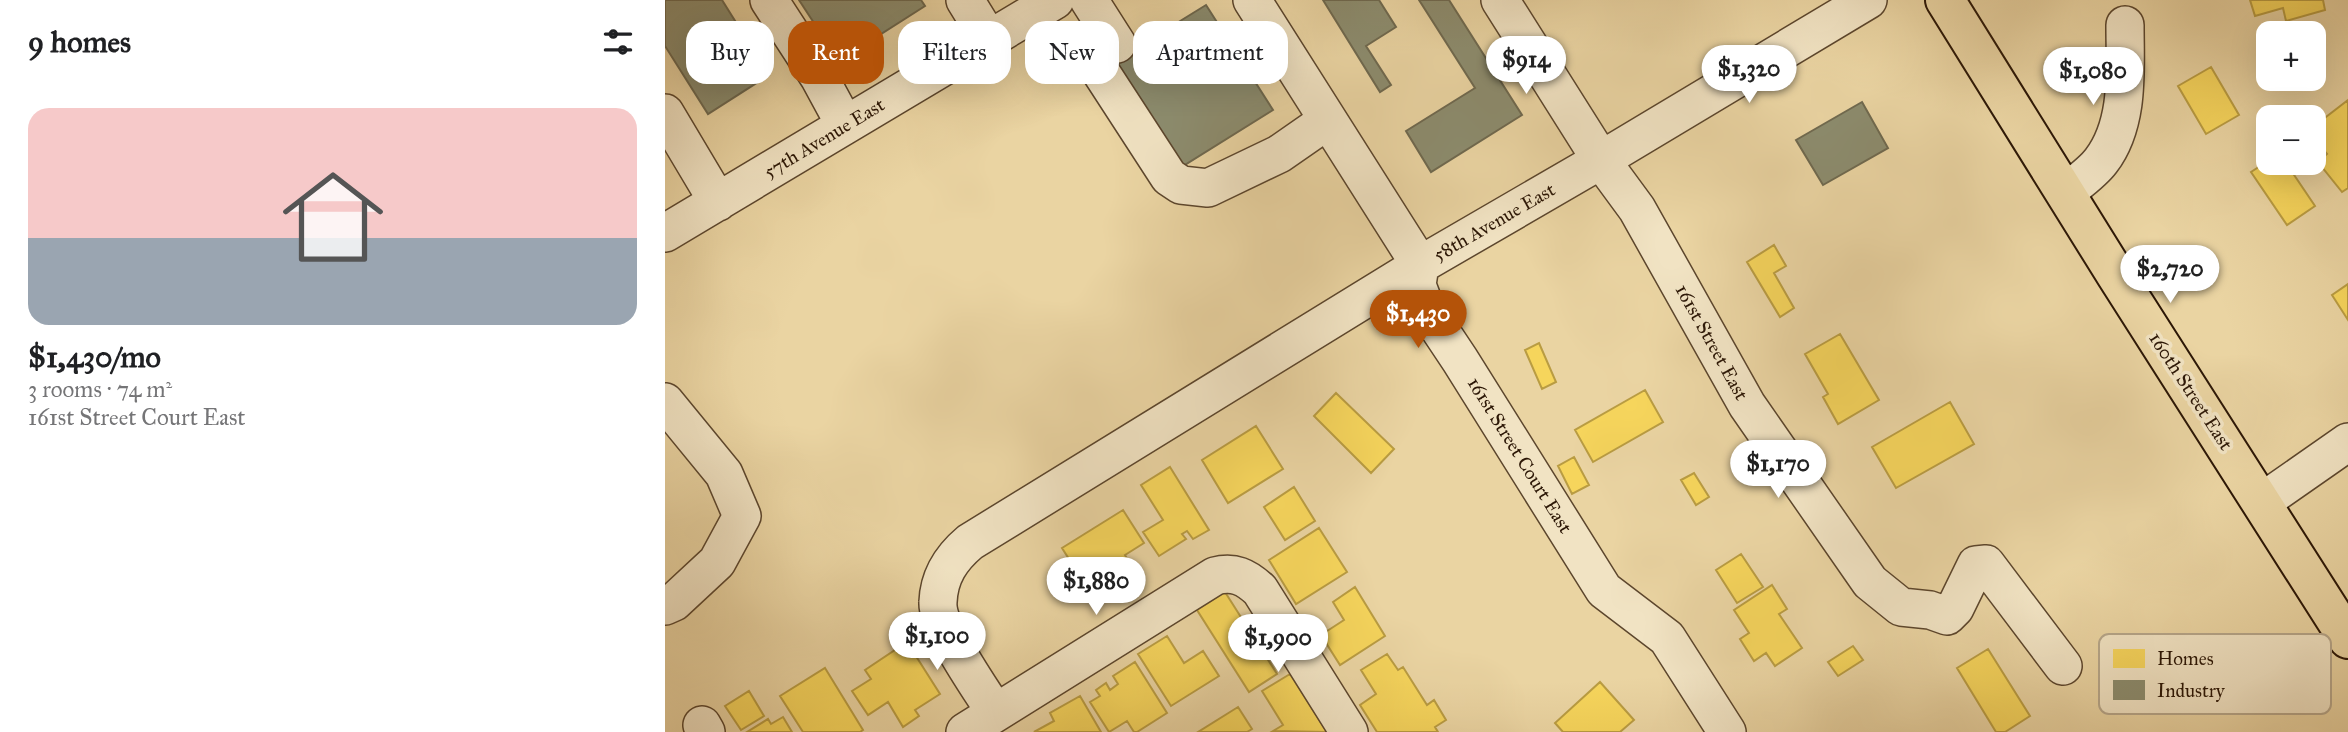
<!DOCTYPE html>
<html lang="en">
<head>
<meta charset="utf-8">
<style>
	body { margin:0; font-family:"IM FELL Great Primer",serif; background:#f2f2f2; color:#202124; height:100vh; display:flex; flex-direction:column; font-size:26px; white-space:nowrap }
	* { box-sizing:border-box; margin:0 }
	p { font-size:23px; color:#757577 }
	.icon { flex:none; width:38px; height:38px; fill:none; stroke:currentColor; stroke-width:2; stroke-linecap:round; stroke-linejoin:round }
	.map { position:relative; flex:1; overflow:hidden }
	.sheet { display:flex; flex-direction:column; background:#fff; width:665px }
	.sheet>* { flex:none }
	.banner { position:absolute; left:21px; top:21px; width:665px; height:63px; display:flex; gap:14px }
	.tools { position:absolute; left:1591px; top:21px; display:grid; gap:14px }
	.tools a { display:grid; place-items:center; width:70px; height:70px; border-radius:14px; background:#fff; box-shadow:0 7px 28px #0002; font-size:35px }
	.price { position:absolute; translate:-50% -60px; padding:0 16px; border-radius:24px; background:#fff; color:#222; font-size:23px; line-height:46px; filter:drop-shadow(0 2px 4px #0008) }
	.price::after { content:''; position:absolute; left:50%; top:42px; width:21px; height:16px; margin-left:-10px; background:inherit; clip-path:polygon(0 0,100% 0,50% 100%) }
	.price.current { background:#b45309; color:#fff }
	ul { padding:0; list-style:none }
	li { display:grid; align-content:center; gap:14px; height:371px; padding:0 28px }
	li+li { border-top:2px solid #e0e0e0 }
	li span { display:grid; place-items:center; height:217px; border-radius:21px; color:#555 }
	li>.icon { margin-inline-start:auto }
	span .icon { width:126px; height:126px; fill:#fffc; stroke-width:1 }
	li b { font-size:30px }
	h2 { display:flex; justify-content:space-between; align-items:center; height:84px; padding:0 28px; font-size:30px }
	.tag { padding:0 24px; border-radius:21px; background:#fff; box-shadow:0 7px 28px #0002; font-size:24px; line-height:63px }
	.tag.current { background:#b45309; color:#fff }
	main { display:flex; flex:1; min-height:0 }
	.map>svg:first-child { display:block }
	.homes { fill:#f6d55c; stroke:#b99c42; stroke-width:2 }
	.industry { fill:#8c8c6e; stroke:#6f694f; stroke-width:2 }
	.lines { fill:none; stroke-linecap:round; stroke-linejoin:round }
	.minor-casing { stroke:#5c462d; stroke-width:40 }
	.major-casing { stroke:#2c1706; stroke-width:42 }
	.minor { stroke:#f1e3c3; stroke-width:37 }
	.major { stroke:#ead4a2; stroke-width:38 }
	.labels { text-anchor:middle; dominant-baseline:central; stroke-width:7; stroke-linejoin:round; paint-order:stroke }
	.street-label { font-size:19px; fill:#2c1706; stroke:#f1e3c3 }
	.key { fill:#f1e3c3; stroke:#b6a68a; stroke-width:2 }
	.key-label { font-size:19px; fill:#2c1706 }
</style>
</head>
<body>
<main>
<section class="sheet">
<h2>9 homes<svg class="icon" aria-label="filters" viewBox="0 0 24 24"><path d="M4 7h16M4 17h16"/><circle cx="9" cy="7" r="2"/><circle cx="15" cy="17" r="2"/></svg></h2>
<ul>
<li><span style="background:linear-gradient(#f6c9c9 60%,#9aa5b1 0)"><svg class="icon" aria-label="home" viewBox="0 0 24 24"><path d="M3 11l9-7 9 7M6 9v11h12V9"/></svg></span><div><b>$1,430/mo</b><p>3 rooms · 74 m²</p><p>161st Street Court East</p></div></li>
</ul>
</section>
<div class="map">
<svg width="1683" height="732" viewBox="0 0 1683 732">
	<rect width="100%" height="100%" fill="#ead4a2"/>
	<filter id="stains"><feTurbulence type="fractalNoise" baseFrequency=".00286" numOctaves="4"/><feColorMatrix values="0 0 0 0 .2 0 0 0 0 .09 0 0 0 0 .02 0 0 0 .5 -.17"/></filter>
	<radialGradient id="worn" r=".72"><stop offset=".6" stop-color="#630" stop-opacity="0"/><stop offset="1" stop-color="#630" stop-opacity=".3"/></radialGradient>
	<!-- homes -->
	<path class="homes" d="M1585,0H1658L1660,10L1621,21L1618,8L1590,16Z
		M1546,67L1574,115L1541,134L1513,86Z
		M1683,100V188L1677,192L1653,162L1662,154L1648,137V127Z
		M1603,161V163H1621L1650,206L1622,225L1586,172Z
		M1109,245L1121,266L1109,273L1129,308L1115,317L1082,262Z
		M1683,284V320L1667,295Z
		M1175,334L1214,400L1173,424L1158,397L1163,394L1140,354Z
		M874,343L891,382L877,389L860,350Z
		M980,390L998,422L928,462L910,430Z
		M671,393L729,449L706,473L649,416Z
		M1285,402L1309,444L1231,488L1207,447Z
		M591,426L618,469L563,503L537,460Z
		M909,457L924,485L907,494L893,466Z
		M505,467L544,530L528,539L522,531L517,534L521,539L494,556L478,532L498,520L476,485Z
		M1029,473L1044,497L1031,505L1016,480Z
		M629,487L650,521L620,540L599,507Z
		M458,510L479,543L460,555L475,580L461,590L457,584L430,600L397,548Z
		M654,528L682,572L631,604L604,560Z
		M1076,554L1098,587L1072,603L1051,570Z
		M1107,585L1122,609L1114,614L1137,648L1110,666L1101,653L1089,661L1075,639L1084,633L1069,610Z
		M690,587L720,636L675,665L656,635L679,620L668,602Z
		M560,592L612,674L584,692L532,610Z
		M502,636L519,663L538,651L554,676L506,706L473,654Z
		M242,642L275,694L250,710L254,716L238,727L223,702L203,715L187,691L206,679L200,670Z
		M1188,646L1198,660L1173,676L1163,662Z
		M1323,649L1365,716L1340,732H1331L1292,668Z
		M722,654L733,670L738,667L762,705L769,700L781,720L770,727L773,732H712L695,705L711,694L696,670Z
		M470,662L502,713L472,732H469L462,721L444,732L425,702L435,696L431,690L441,683L445,690L453,684L448,676Z
		M160,668L198,730L195,732H138L115,696Z
		M625,674L662,732L608,731L618,725L597,691Z
		M935,682L969,720L955,732H898L890,723Z
		M84,691L99,716L76,730L60,706Z
		M415,696L436,732H369L389,721L385,713Z
		M573,707L587,729L582,732H533Z
		M118,717L127,732H82L103,719L106,724Z"/>
	<!-- industry -->
	<path class="industry" d="M0,0H57L104,75L43,114L0,46Z
		M134,0H256L260,6L205,41L194,23L162,43Z
		M658,0H714L731,27L701,46L726,85L715,92Z
		M754,0H784L857,115L766,172L741,131L810,88Z
		M541,5L608,110L510,171L444,65Z
		M1197,102L1223,148L1158,185L1131,140Z"/>
	<g class="lines">
		<!-- minor casing -->
		<g class="minor-casing">
			<path id="minor" d="M104,0L154,77L180,125
				M300,0L324,39
				M424,0L452,44
				M587,0L755,265L752,285L761,309L795,360L939,590L1002,638L1062,732
				M835,0L936,160L972,209L1082,405L1205,582L1236,607L1265,610L1282,616L1290,608L1311,565L1321,564L1398,666
				M428,60L504,177L516,185L543,188L614,154L663,120
				M0,113L53,202
				M1400,193C1412,183 1427,173 1436,161C1465,123 1460,70 1460,25
				M0,233L390,0
				M0,402L59,474L77,516L52,562L9,602L0,606
				M1597,502L1683,442
				M330,712C316,689 271,627 273,602C274,576 286,558 305,542L755,265L936,160L1203,0
				M37,725L41,732
				M300,732L550,576C569,571 581,577 595,590L684,732"/>
		</g>
		<!-- major casing -->
		<g class="major-casing">
			<path id="major" d="M1280,0L1451,275L1683,639"/>
		</g>
		<!-- minor -->
		<use href="#minor" class="minor"/>
		<!-- major -->
		<use href="#major" class="major"/>
	</g>
	<g class="labels">
		<!-- street labels -->
		<g class="street-label">
			<text transform="translate(159 138) rotate(-31)">57th Avenue East</text>
			<text transform="translate(829 222) rotate(-30)">58th Avenue East</text>
			<text transform="translate(1047 342) rotate(61)">161st Street East</text>
			<text transform="translate(1526 391) rotate(57)">160th Street East</text>
			<text transform="translate(855 455) rotate(58)">161st Street Court East</text>
		</g>
	</g>
	<!-- legend -->
	<rect x="1434" y="634" width="232" height="80" rx="10" class="key"/>
	<rect x="1448" y="649" width="32" height="19" fill="#f6d55c"/>
	<rect x="1448" y="680" width="32" height="20" fill="#8c8c6e"/>
	<g class="key-label">
		<text x="1492" y="665">Homes</text>
		<text x="1492" y="697">Industry</text>
	</g>
	<rect width="100%" height="100%" filter="url(#stains)"/>
	<rect width="100%" height="100%" fill="url(#worn)"/>
</svg>
<div class="tools">
<a>+</a>
<a>−</a>
</div>
<b class="price" style="left:861px;top:96px">$914</b>
<b class="price" style="left:1084px;top:105px">$1,320</b>
<b class="price" style="left:1428px;top:107px">$1,080</b>
<b class="price" style="left:1505px;top:305px">$2,720</b>
<b class="price current" style="left:753px;top:350px">$1,430</b>
<b class="price" style="left:1113px;top:500px">$1,170</b>
<b class="price" style="left:431px;top:617px">$1,880</b>
<b class="price" style="left:272px;top:672px">$1,100</b>
<b class="price" style="left:613px;top:674px">$1,900</b>
<div class="banner">
<a class="tag">Buy</a>
<a class="tag current">Rent</a>
<a class="tag">Filters</a>
<a class="tag">New</a>
<a class="tag">Apartment</a>
</div>
</div>
</main>
</body>
</html>
